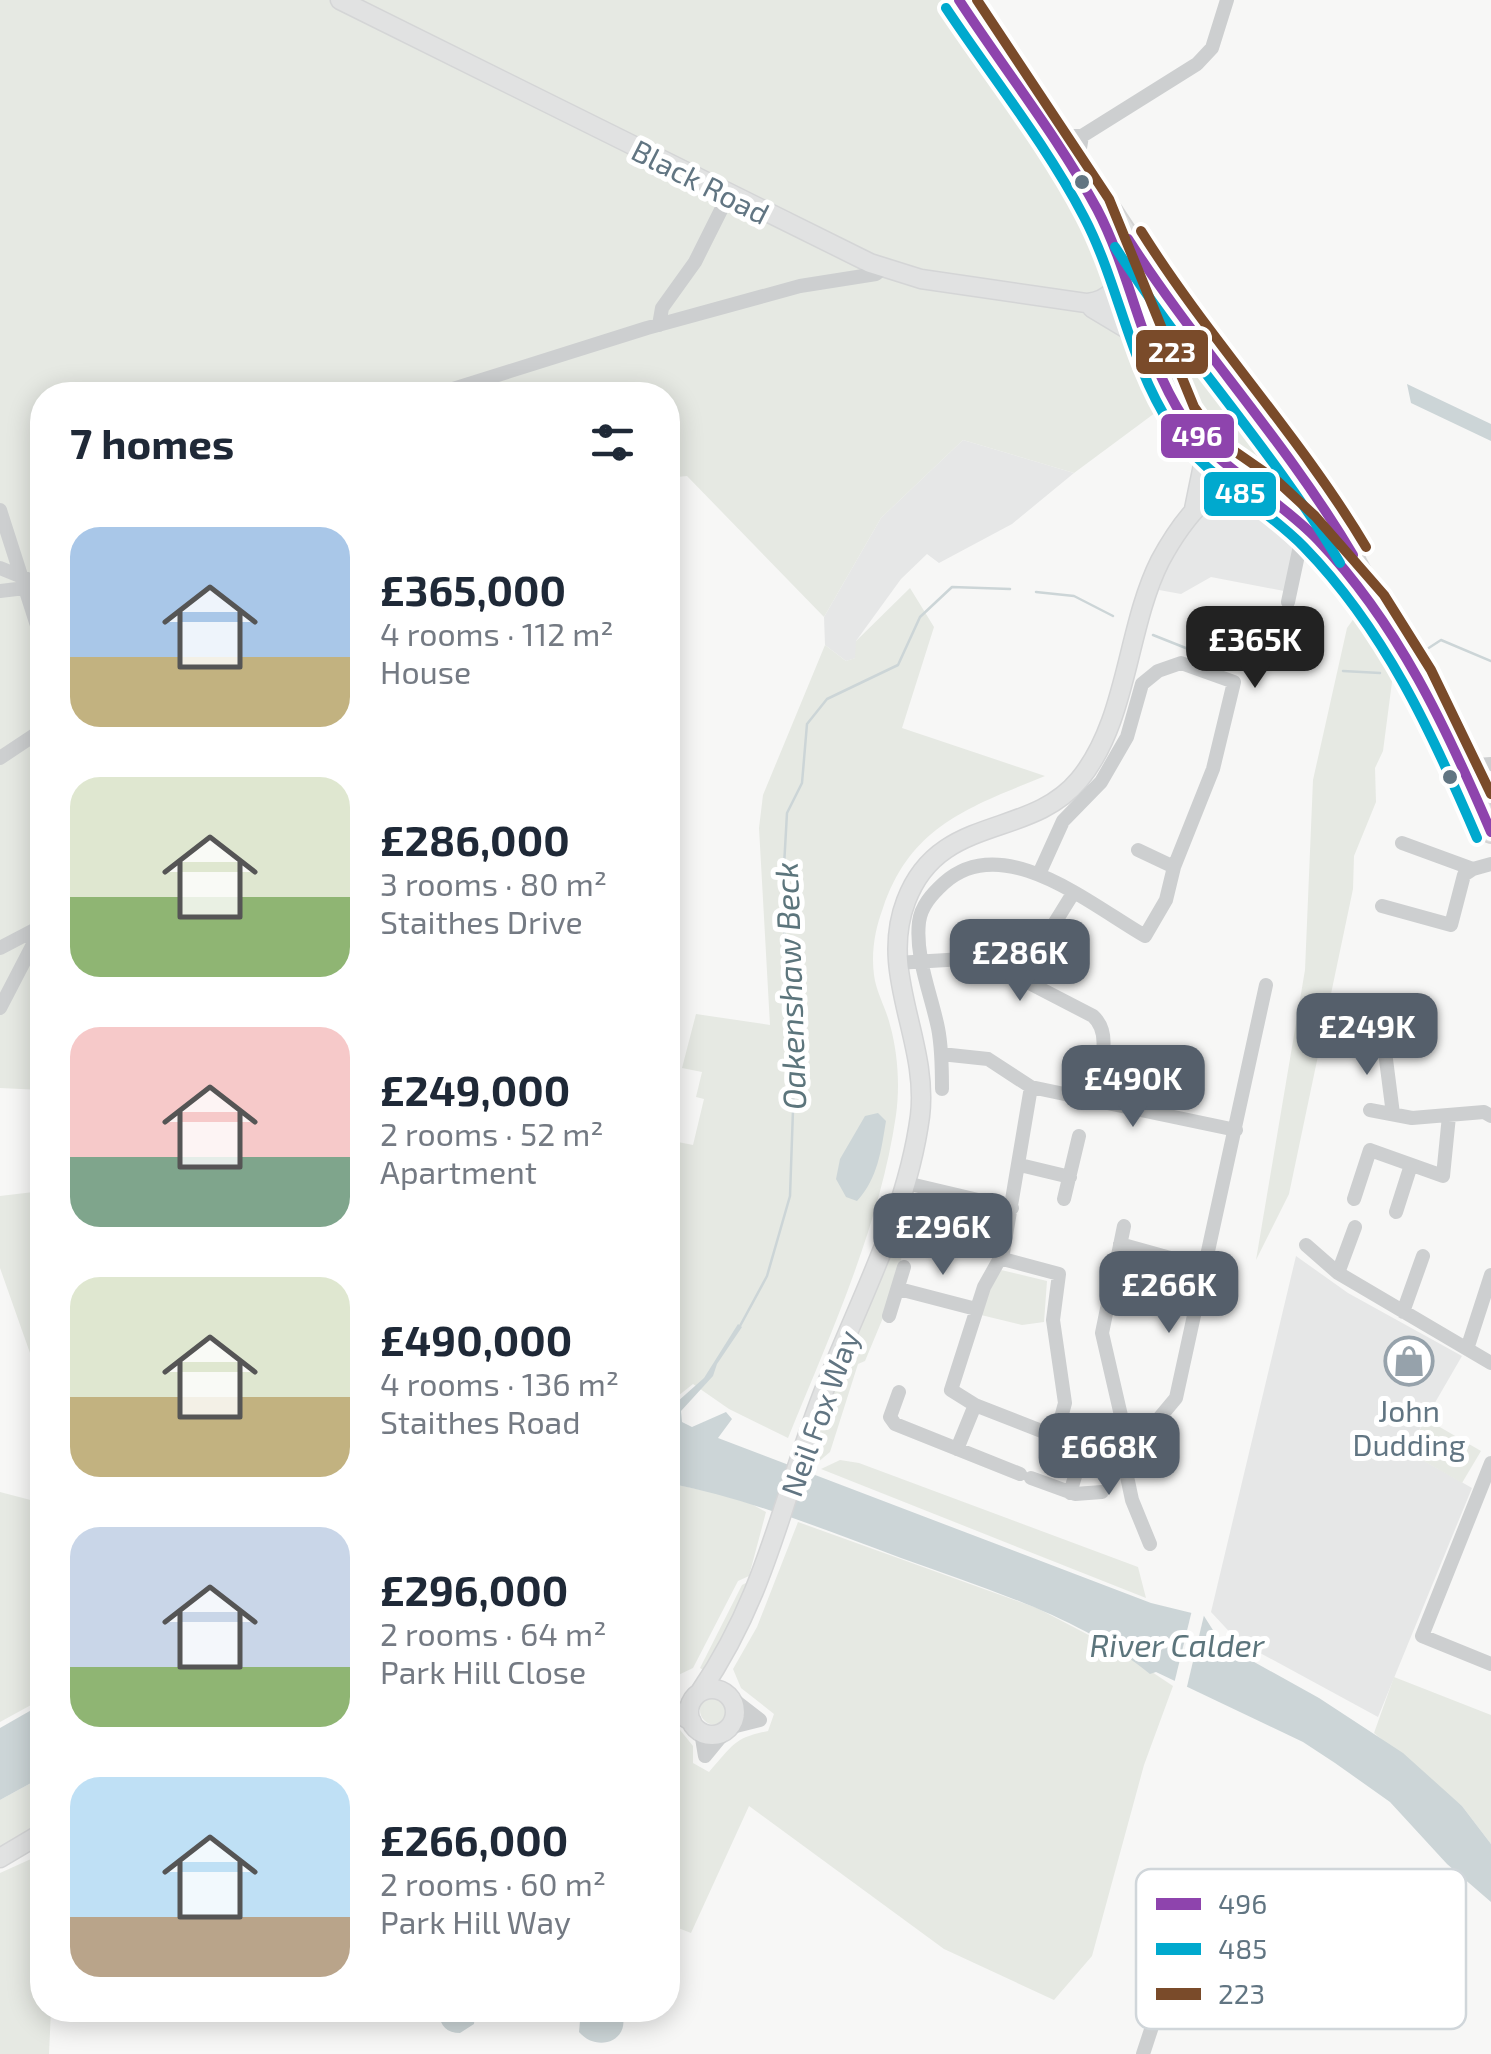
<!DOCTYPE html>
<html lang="en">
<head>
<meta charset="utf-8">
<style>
	body { margin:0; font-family:"Exo 2",sans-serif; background:#f6f6f7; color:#1f2937; height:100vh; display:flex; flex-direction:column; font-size:38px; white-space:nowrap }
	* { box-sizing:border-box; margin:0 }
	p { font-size:32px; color:#747a83 }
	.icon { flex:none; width:55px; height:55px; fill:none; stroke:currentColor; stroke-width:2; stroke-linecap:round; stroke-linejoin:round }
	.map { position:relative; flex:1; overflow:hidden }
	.sheet { position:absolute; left:30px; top:382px; width:650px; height:1640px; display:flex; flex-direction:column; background:#fff; border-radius:40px; box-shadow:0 5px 25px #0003 }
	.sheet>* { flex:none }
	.price { position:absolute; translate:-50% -85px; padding:0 22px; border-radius:20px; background:#555f6b; color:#fff; font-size:32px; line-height:65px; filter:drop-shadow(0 2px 5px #0008) }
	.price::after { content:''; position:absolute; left:50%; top:60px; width:30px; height:22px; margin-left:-15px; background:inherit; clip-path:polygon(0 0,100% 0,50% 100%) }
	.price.active { background:#222; color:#fff }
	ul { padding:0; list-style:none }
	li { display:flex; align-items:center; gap:30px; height:250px; padding:0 40px }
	li span { display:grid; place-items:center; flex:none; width:280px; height:200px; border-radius:30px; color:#555 }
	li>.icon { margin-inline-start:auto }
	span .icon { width:120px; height:120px; fill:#fffc; stroke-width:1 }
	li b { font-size:42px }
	h2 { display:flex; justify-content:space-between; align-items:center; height:120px; padding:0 40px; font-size:42px }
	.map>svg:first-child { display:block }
	.built { fill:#e6e7e7 }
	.green { fill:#e6e9e3 }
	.water { fill:#ccd5d7 }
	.pier { fill:#f7f7f6 }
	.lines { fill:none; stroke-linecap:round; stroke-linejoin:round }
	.stream { stroke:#ccd5d7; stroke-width:2.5 }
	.major-casing { stroke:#d4d5d6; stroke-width:21 }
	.highway-casing { stroke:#d4d4d4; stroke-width:24 }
	.minor { stroke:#cdcfd0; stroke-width:14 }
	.major { stroke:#e1e2e2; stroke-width:18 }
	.highway { stroke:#e1e2e2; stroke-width:20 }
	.bus-1-casing { stroke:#fff; stroke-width:18 }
	.bus-2-casing { stroke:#fff; stroke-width:18 }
	.bus-3-casing { stroke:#fff; stroke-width:18 }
	.bus-1 { stroke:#8e44ad; stroke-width:10 }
	.bus-2 { stroke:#00a9ce; stroke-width:10 }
	.bus-3 { stroke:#7a4b2a; stroke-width:10 }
	.bus-dot { fill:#617582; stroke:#fff; stroke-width:4 }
	.labels { text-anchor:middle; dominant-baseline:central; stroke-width:10; stroke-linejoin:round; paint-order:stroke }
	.street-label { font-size:30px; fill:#617582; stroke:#fff }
	.poi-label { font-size:30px; fill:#617582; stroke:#fff }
	.water-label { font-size:32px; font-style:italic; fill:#5c757c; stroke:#fff }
	.key { fill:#fff; stroke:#d0d6da; stroke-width:2.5 }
	.key-label { font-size:28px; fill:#617582 }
	.line-badge { stroke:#fff; stroke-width:4 }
	.badge-label { font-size:28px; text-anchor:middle; font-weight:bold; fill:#fff }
</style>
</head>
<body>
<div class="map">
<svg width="1491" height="2054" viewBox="0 0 1491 2054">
	<rect width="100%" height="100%" fill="#f7f7f6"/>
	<!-- built -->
	<path class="built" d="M963,440L1074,473L1012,524L939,563L927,554L901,579L856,641V658L846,661L825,645L824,617L881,518Z
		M1238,487L1247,488L1298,527L1284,591L1211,577L1181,594L1159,590L1171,554L1193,522L1221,493Z
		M1296,1256L1348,1293L1462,1356L1407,1451L1472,1488L1378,1717L1238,1641L1211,1612Z"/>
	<!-- green -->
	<path class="green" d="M0,0H959L1122,266C1094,313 1144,365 1163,407L1074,473L963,440L881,518L824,617L687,476L668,478V395H42V582L30,581L42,591V802L38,848L42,850V1090L0,1088Z
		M1203,361L1233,402V412L1257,434L1259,449L1250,461C1223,460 1207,435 1195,414L1197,406L1181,374Z
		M1277,454L1320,519L1316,528L1263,476Z
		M910,588L934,627L902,728L1045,776C970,807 911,825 883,908C875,929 871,952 874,975C876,992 886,1008 890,1025C898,1053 900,1087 896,1115C880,1226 830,1335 788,1438L729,1409L693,1384L668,1404V1140L693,1145L704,1099L696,1097L702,1072L682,1068L696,1014L770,1025L759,828L763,795L825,645L846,661L855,658L856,641Z
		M1362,607L1395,659L1383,751L1375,768L1376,802L1354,856L1353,889L1289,1194L1256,1260L1305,970L1313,780L1347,628Z
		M42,1191V1387L0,1268V1196Z
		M898,1235L907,1237L890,1301L865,1361L858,1364L830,1452L811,1468L807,1465L818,1426Z
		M997,1269L1047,1281L1044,1322L1022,1325L981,1315Z
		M1426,1419L1481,1451L1462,1483L1407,1451Z
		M840,1460L859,1463L1138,1567L1146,1598L821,1469Z
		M668,1483L741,1498L766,1512L749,1576L738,1581L693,1668L670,1679Z
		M0,1492L42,1503V1699L0,1722Z
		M798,1522L1037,1608L1125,1654L1173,1686L1144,1765L1092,1956L1054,2000L944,1949L749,1806L691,1933L668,1924V1715L693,1746V1763L709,1772C734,1744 734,1738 768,1731L774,1714L741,1688L733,1669L757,1627Z
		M748,1582L749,1587L705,1671L700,1668L742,1585Z
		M1394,1677L1491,1715V1844L1462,1806L1374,1733Z
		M700 1710a15 15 0 1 1 30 0a15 15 0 1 1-30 0Z
		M42,1777V1825L0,1847V1800Z
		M42,1854V2010H51L49,2054H0V1873Z"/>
	<!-- water -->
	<path class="water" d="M1407,384L1491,424V441L1411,403Z
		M878,1113L886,1121C881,1151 878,1178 857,1201L846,1197L836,1179L840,1159L865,1116Z
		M738,1324L742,1327L717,1364L713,1376L681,1411L682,1422L692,1427L726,1412L732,1419L718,1438L1151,1603L1204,1616L1218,1638L1238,1653L1319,1698L1403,1753L1462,1806L1491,1844V1902L1447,1864L1390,1802L1335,1763L1303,1742L1156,1672L1150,1674C1079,1616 986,1589 901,1558C823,1529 749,1499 668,1483V1410L704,1378Z
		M42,1704V1777L0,1800V1728Z
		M440,2010H475L474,2024L460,2033C446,2033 438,2024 440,2010Z
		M581,2010H621C633,2040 598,2054 579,2032Z"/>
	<!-- pier -->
	<path class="pier" d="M1193,1606L1205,1611L1185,1695L1173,1688Z"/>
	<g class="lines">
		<!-- stream -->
		<path class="stream" d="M1036,592L1074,596L1113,616
			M1153,635L1221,662
			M1421,653L1441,640L1491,661
			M1343,671L1380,673
			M740,1326L767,1276L790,1196L794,1081L785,1021L786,940L781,919L787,813L802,783L807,724L827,699L898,665L920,617L952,587L1010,589"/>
		<!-- major casing -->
		<g class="major-casing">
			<path id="major" d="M340,0L870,263L921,279L1155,313L1188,328
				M1088,303C1110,300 1120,287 1122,266
				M1092,308L1132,332L1150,353
				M1194,509L1204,460L1201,443
				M689 1712a23 23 0 1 1 46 0a23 23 0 1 1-46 0Z
				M700,1692C767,1594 781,1501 823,1393C858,1302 907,1214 920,1116C929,1040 878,974 906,901C939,813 1029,840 1079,780C1128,721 1126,629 1160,561C1175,533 1195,504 1222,486C1237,477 1255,473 1267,459L1261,425
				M668,1706L692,1722
				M0,1858L42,1833"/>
		</g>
		<!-- highway casing -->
		<g class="highway-casing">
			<path id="highway" d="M959,0L1095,206C1136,282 1145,372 1200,442C1217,463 1246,474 1267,492C1284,506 1301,523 1317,539C1398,619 1447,728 1491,832
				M1112,212L1188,328L1325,505L1364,579
				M1176,401L1181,365L1196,355L1212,360"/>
		</g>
		<!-- minor -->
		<path class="minor" d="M1054,127L1068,136H1082L1197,64L1212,48L1227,0
			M1078,160L1082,136
			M659,325L662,308L695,262L729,194
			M434,395L647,328L800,286L876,274L883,268
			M0,510L42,641
			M0,568L42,585
			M0,591L25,588
			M1288,602L1304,527
			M0,758L42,730
			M1463,766L1491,764
			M1402,843L1473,869L1491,864
			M1138,850L1174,867
			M1382,906L1451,925L1464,875L1473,869
			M0,948L42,926
			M896,963L981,958L1093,1016C1115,1036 1097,1073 1090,1098
			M1020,979L1072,895
			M0,1008L42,927
			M1383,1036L1393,1114
			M941,1054L988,1059L1031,1087L1236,1130
			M1031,1087L1003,1253L984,1287L951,1390L975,1405L1067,1441L1088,1443L1156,1422L1176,1398L1266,985
			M942,1089C942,1069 942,1048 938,1028C931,994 915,957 919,922C921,906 932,894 944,883C1003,830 1091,905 1145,936L1166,900L1174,867L1213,769L1234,682L1181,663L1158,671L1142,684L1127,737L1101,782L1063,821L1039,874
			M1370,1110L1412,1118L1484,1112L1491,1116
			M1020,1165L1070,1177
			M906,1183L1012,1208
			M1064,1199L1079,1136
			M1354,1199L1370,1150L1443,1176L1449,1116
			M1396,1212L1411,1165
			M1124,1226L1102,1333L1125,1433
			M1120,1244L1206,1268
			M1306,1245L1338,1273L1491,1363
			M999,1258L1059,1274L1053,1320L1065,1403L1056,1436
			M1338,1273L1355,1227
			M899,1289L976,1309
			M1403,1312L1423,1256
			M889,1316L904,1267
			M1467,1349L1491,1275
			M899,1392L890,1417L895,1424L1020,1474
			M1118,1434L1132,1500L1150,1544
			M957,1449L975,1405
			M1491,1463L1422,1636L1491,1664
			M1031,1478L1075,1494L1102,1492
			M1070,1493L1085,1443
			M701,1732L705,1756L728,1728L760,1720L729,1696
			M1143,2054L1172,1966"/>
		<!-- major -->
		<use href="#major" class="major"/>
		<!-- highway -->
		<use href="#highway" class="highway"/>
		<!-- bus-1 casing -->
		<g class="bus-1-casing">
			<path id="bus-1" d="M959,0C1004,69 1058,137 1097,209C1132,276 1142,355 1184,419C1216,467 1276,496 1318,540C1398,624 1446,727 1491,832
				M1128,239C1198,348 1287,443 1353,555"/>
		</g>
		<!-- bus-2 casing -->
		<g class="bus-2-casing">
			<path id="bus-2" d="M946,8C992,77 1046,144 1084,217C1119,284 1129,362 1171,426C1204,477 1262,504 1304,547C1385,630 1432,733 1477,838
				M1115,247C1185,356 1274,451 1340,563"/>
		</g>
		<!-- bus-3 casing -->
		<g class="bus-3-casing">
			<path id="bus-3" d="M977,0L1109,199L1194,407L1217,439L1276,480L1315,516L1384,595L1431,670L1491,794
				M1141,231C1210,341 1300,436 1366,547"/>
		</g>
		<!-- bus-1 -->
		<use href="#bus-1" class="bus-1"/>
		<!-- bus-2 -->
		<use href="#bus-2" class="bus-2"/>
		<!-- bus-3 -->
		<use href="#bus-3" class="bus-3"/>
	</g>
	<!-- icons -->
	<defs>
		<g id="shop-ring" transform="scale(2.5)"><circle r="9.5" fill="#fff" stroke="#96a2ab" stroke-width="1.5"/><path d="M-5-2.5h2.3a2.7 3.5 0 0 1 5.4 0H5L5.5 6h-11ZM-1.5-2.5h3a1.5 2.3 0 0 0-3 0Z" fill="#96a2ab"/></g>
	</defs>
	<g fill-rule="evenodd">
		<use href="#shop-ring" x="1409" y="1361"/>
	</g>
	<!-- markers -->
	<g class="bus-dot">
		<circle cx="1082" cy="182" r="9"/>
		<circle cx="1450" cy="777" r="9"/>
	</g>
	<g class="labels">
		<!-- street labels -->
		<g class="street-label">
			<text transform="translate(701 181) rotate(27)">Black Road</text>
			<text transform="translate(819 1413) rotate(-70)">Neil Fox Way</text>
		</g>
		<!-- poi labels -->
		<g class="poi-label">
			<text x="1409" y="1410">John<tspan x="1409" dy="34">Dudding</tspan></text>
		</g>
		<!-- water labels -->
		<g class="water-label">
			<text transform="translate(789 986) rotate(-92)">Oakenshaw Beck</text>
			<text x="1177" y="1644">River Calder</text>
		</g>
	</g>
	<!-- legend -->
	<rect x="1136" y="1869" width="330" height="160" rx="15" class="key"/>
	<rect x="1156" y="1898" width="45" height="12" fill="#8e44ad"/>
	<rect x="1156" y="1943" width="45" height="12" fill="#00a9ce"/>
	<rect x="1156" y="1988" width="45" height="12" fill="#7a4b2a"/>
	<g class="key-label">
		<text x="1218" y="1914">496</text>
		<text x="1218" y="1959">485</text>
		<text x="1218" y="2004">223</text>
	</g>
	<g class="line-badge">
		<rect x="1134" y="328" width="76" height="48" rx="10" fill="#7a4b2a"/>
		<rect x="1159" y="412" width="77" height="48" rx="10" fill="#8e44ad"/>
		<rect x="1202" y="470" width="76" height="48" rx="10" fill="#00a9ce"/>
	</g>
	<g class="badge-label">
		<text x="1172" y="362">223</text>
		<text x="1197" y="446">496</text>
		<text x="1240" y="503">485</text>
	</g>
</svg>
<b class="price active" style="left:1255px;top:691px">£365K</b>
<b class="price" style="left:1020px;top:1004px">£286K</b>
<b class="price" style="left:1367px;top:1078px">£249K</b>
<b class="price" style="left:1133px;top:1130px">£490K</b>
<b class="price" style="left:943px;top:1278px">£296K</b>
<b class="price" style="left:1169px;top:1336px">£266K</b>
<b class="price" style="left:1109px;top:1498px">£668K</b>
<section class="sheet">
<h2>7 homes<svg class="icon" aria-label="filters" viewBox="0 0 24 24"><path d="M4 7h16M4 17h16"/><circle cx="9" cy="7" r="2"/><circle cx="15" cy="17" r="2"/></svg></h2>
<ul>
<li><span style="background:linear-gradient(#a9c7e8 65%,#c2b280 0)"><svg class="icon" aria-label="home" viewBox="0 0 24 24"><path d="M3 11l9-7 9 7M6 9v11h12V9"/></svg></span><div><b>£365,000</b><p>4 rooms · 112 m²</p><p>House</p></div></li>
<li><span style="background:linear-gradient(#dfe7d0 60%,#8fb573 0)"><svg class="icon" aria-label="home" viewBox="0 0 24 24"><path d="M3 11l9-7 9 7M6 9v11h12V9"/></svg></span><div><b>£286,000</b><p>3 rooms · 80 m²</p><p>Staithes Drive</p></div></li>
<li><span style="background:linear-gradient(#f6c9c9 65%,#7fa58c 0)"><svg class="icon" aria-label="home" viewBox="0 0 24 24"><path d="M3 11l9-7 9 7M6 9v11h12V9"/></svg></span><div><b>£249,000</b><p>2 rooms · 52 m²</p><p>Apartment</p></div></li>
<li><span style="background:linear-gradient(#dfe7d0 60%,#c2b280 0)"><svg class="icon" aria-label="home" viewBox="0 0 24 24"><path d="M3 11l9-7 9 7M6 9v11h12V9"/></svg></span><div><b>£490,000</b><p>4 rooms · 136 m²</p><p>Staithes Road</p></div></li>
<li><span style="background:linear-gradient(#c9d6e8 70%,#8fb573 0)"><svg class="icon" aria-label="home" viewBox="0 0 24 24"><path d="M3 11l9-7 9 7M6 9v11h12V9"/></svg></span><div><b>£296,000</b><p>2 rooms · 64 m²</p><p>Park Hill Close</p></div></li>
<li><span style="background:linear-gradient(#bfe0f5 70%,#b9a48a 0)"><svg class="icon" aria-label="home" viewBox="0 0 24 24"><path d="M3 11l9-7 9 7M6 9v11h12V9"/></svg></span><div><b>£266,000</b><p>2 rooms · 60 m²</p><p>Park Hill Way</p></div></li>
</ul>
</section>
</div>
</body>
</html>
